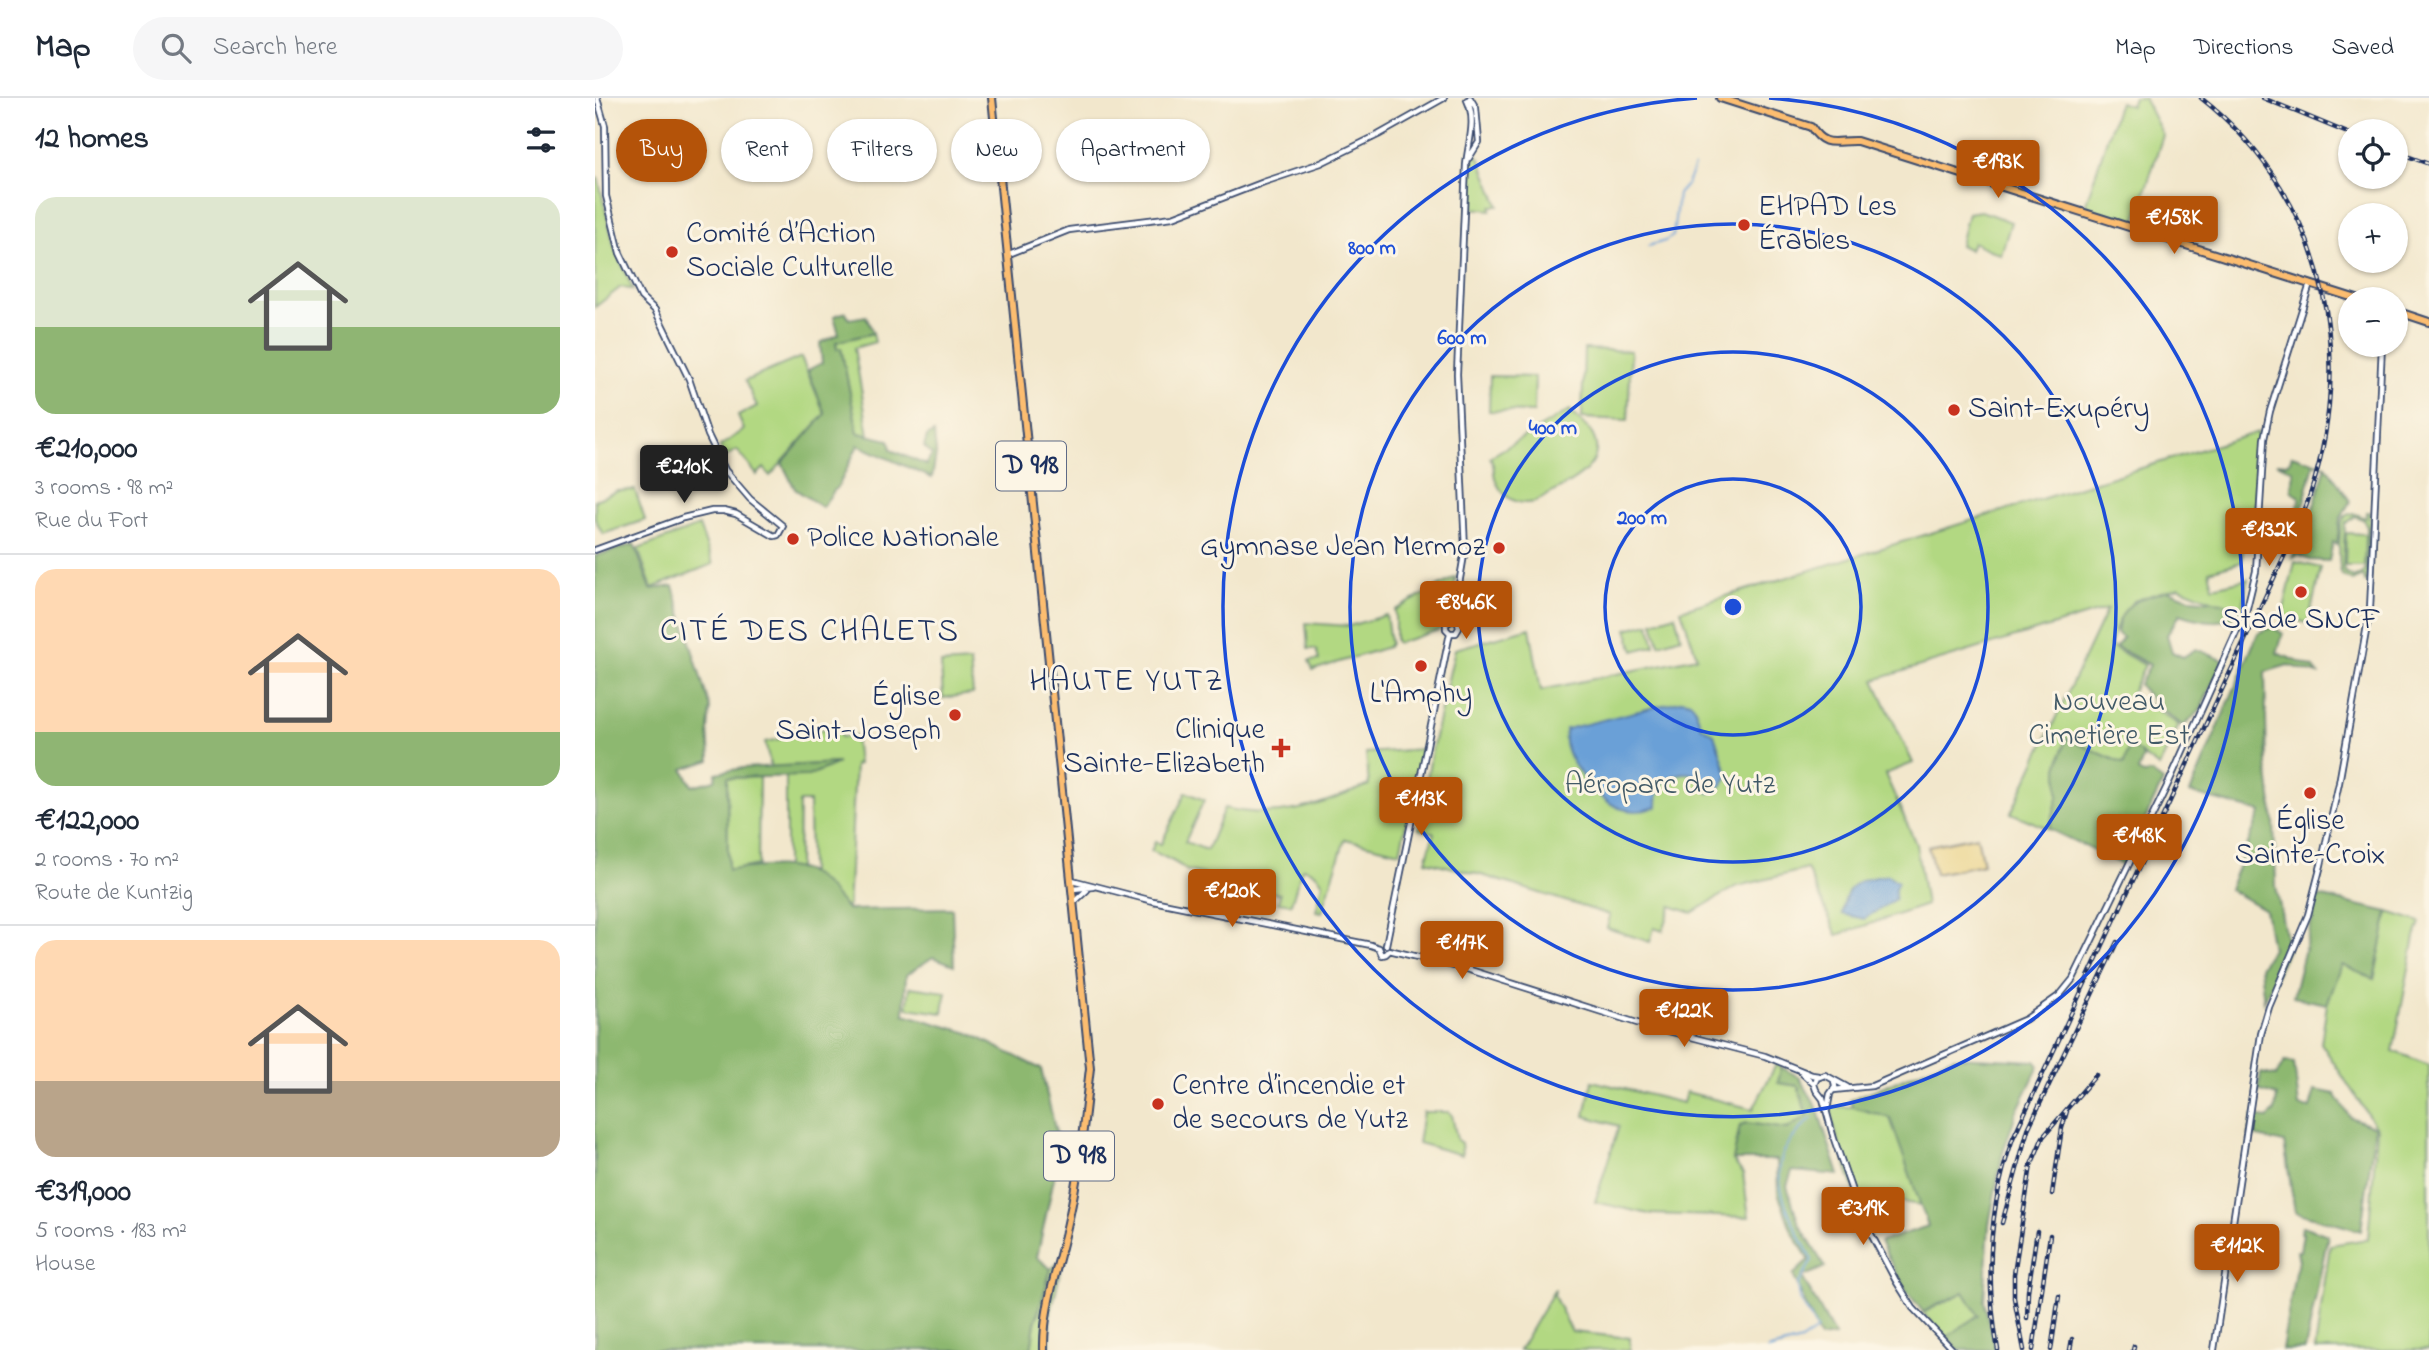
<!DOCTYPE html>
<html lang="en">
<head>
<meta charset="utf-8">
<style>
	body { margin:0; font-family:"Indie Flower",sans-serif; background:#f6f6f7; color:#1f2937; height:100vh; display:flex; flex-direction:column; font-size:26px; white-space:nowrap }
	* { box-sizing:border-box; margin:0 }
	p { font-size:23px; color:#747a83 }
	.icon { flex:none; width:38px; height:38px; fill:none; stroke:currentColor; stroke-width:2; stroke-linecap:round; stroke-linejoin:round }
	.map { position:relative; flex:1; overflow:hidden }
	.drawer { display:flex; flex-direction:column; background:#fff; width:595px }
	.drawer>* { flex:none }
	.guide { position:absolute; left:21px; top:21px; width:665px; height:63px; display:flex; gap:14px }
	.buttons { position:absolute; left:1743px; top:21px; display:grid; gap:14px }
	.buttons a { display:grid; place-items:center; width:70px; height:70px; border-radius:50%; background:#fff; box-shadow:0 2px 5px #0004; font-size:35px }
	.price { position:absolute; translate:-50% -60px; padding:0 16px; border-radius:7px; background:#b45309; color:#fff; font-size:23px; line-height:46px; filter:drop-shadow(0 2px 4px #0008) }
	.price::after { content:''; position:absolute; left:50%; top:42px; width:21px; height:16px; margin-left:-10px; background:inherit; clip-path:polygon(0 0,100% 0,50% 100%) }
	.price.on { background:#222; color:#fff }
	ul { padding:0; list-style:none }
	li { display:grid; align-content:center; gap:14px; height:371px; padding:0 35px }
	li+li { border-top:2px solid #e0e1e3 }
	li span { display:grid; place-items:center; height:217px; border-radius:21px; color:#555 }
	li>.icon { margin-inline-start:auto }
	span .icon { width:126px; height:126px; fill:#fffc; stroke-width:1 }
	li b { font-size:30px }
	h2 { display:flex; justify-content:space-between; align-items:center; height:84px; padding:0 35px; font-size:30px }
	.tag { padding:0 24px; border-radius:32px; background:#fff; box-shadow:0 2px 5px #0004; font-size:24px; line-height:63px }
	.tag.on { background:#b45309; color:#fff }
	header { display:flex; align-items:center; gap:42px; box-sizing:border-box; height:98px; padding:0 35px; background:#fff; border-bottom:2px solid #e0e1e3 }
	header strong { font-size:33px }
	nav { display:flex; gap:38px; margin-inline-start:auto; font-size:24px }
	.search { width:490px; height:63px; background:#f6f6f7; display:flex; align-items:center; gap:18px; box-sizing:border-box; padding:0 24px; border-radius:38px; color:#747a83; font-size:26px }
	main { display:flex; flex:1; min-height:0 }
	.map>svg:first-child { display:block }
	.green { fill:#b2d882; stroke:#668470; stroke-width:2; fill-rule:evenodd }
	.forest { fill:#8db870; stroke:#547467; stroke-width:2 }
	.sand { fill:#eeda9e; stroke:#84847e; stroke-width:2 }
	.water { fill:#6aa0d7; stroke:#42689a; stroke-width:2 }
	.lines { fill:none; stroke-linecap:round; stroke-linejoin:round }
	.stream { stroke:#6aa0d7; stroke-width:2 }
	.minor-casing { stroke:#3b4b6e; stroke-width:8 }
	.major-casing { stroke:#3b4b6e; stroke-width:10 }
	.minor { stroke:#fff; stroke-width:4.5 }
	.major { stroke:#fcbd6f; stroke-width:6 }
	.rail-casing { stroke:#1b2f5e; stroke-width:4.5 }
	.rail { stroke:#fcf5e5; stroke-width:2; stroke-dasharray:5; stroke-linecap:butt }
	.ring { fill:none; stroke:#1d4ed8; stroke-width:3.5 }
	.poi-dot { fill:#c8321e; stroke:#fcf5e5; stroke-width:2.5 }
	.labels { text-anchor:middle; dominant-baseline:central; stroke-width:6; stroke-linejoin:round; paint-order:stroke }
	.shield { fill:#fcf5e5; stroke:#5e6a86; stroke-width:2 }
	.shield-label { font-size:28px; font-weight:bold; fill:#1b2f5e }
	.poi-label { font-size:30px; fill:#1b2f5e; stroke:#fcf5e5; text-anchor:start }
	.park-label { font-size:30px; fill:#415967; stroke:#fcf5e5 }
	.neighbourhood-label { font-size:32px; letter-spacing:2px; fill:#1b2f5e; stroke:#fcf5e5 }
	.centre { fill:#1d4ed8; stroke:#fcf5e5; stroke-width:3.5 }
	.ring-label { font-size:21px; text-anchor:middle; font-weight:bold; fill:#1d4ed8; stroke:#fcf5e5; stroke-width:6; stroke-linejoin:round; paint-order:stroke }
</style>
</head>
<body>
<header>
<strong>Map</strong>
<div class="search"><svg class="icon" aria-label="search" viewBox="0 0 24 24"><circle cx="10" cy="10" r="6"/><path d="M15 15l6 6"/></svg>Search here</div>
<nav><a>Map</a><a>Directions</a><a>Saved</a></nav>
</header>
<main>
<section class="drawer">
<h2>12 homes<svg class="icon" aria-label="filters" viewBox="0 0 24 24"><path d="M4 7h16M4 17h16"/><circle cx="9" cy="7" r="2"/><circle cx="15" cy="17" r="2"/></svg></h2>
<ul>
<li><span style="background:linear-gradient(#dfe7d0 60%,#8fb573 0)"><svg class="icon" aria-label="home" viewBox="0 0 24 24"><path d="M3 11l9-7 9 7M6 9v11h12V9"/></svg></span><div><b>€210,000</b><p>3 rooms · 98 m²</p><p>Rue du Fort</p></div></li>
<li><span style="background:linear-gradient(#ffd9b3 75%,#8fb573 0)"><svg class="icon" aria-label="home" viewBox="0 0 24 24"><path d="M3 11l9-7 9 7M6 9v11h12V9"/></svg></span><div><b>€122,000</b><p>2 rooms · 70 m²</p><p>Route de Kuntzig</p></div></li>
<li><span style="background:linear-gradient(#ffd9b3 65%,#b9a48a 0)"><svg class="icon" aria-label="home" viewBox="0 0 24 24"><path d="M3 11l9-7 9 7M6 9v11h12V9"/></svg></span><div><b>€319,000</b><p>5 rooms · 183 m²</p><p>House</p></div></li>
</ul>
</section>
<div class="map">
<svg width="1834" height="1252" viewBox="0 0 1834 1252">
	<rect width="100%" height="100%" fill="#fcf5e5"/>
	<filter id="ink" filterUnits="userSpaceOnUse"><feTurbulence type="fractalNoise" baseFrequency=".0143" numOctaves="2"/><feDisplacementMap in="SourceGraphic" scale="14" xChannelSelector="R" yChannelSelector="G"/><feConvolveMatrix kernelMatrix="1 2 1 2 8 2 1 2 1" color-interpolation-filters="sRGB"/></filter>
	<filter id="wash" filterUnits="userSpaceOnUse"><feTurbulence type="fractalNoise" baseFrequency=".00686" numOctaves="4" result="noise"/><feDisplacementMap in="SourceGraphic" scale="28" xChannelSelector="R" yChannelSelector="G"/><feGaussianBlur stdDeviation="1.57" result="paint"/><feColorMatrix in="noise" values="0 0 0 0 0 0 0 0 0 0 0 0 0 0 0 0 0 1.4 0 .05"/><feComposite in="paint" operator="in"/></filter>
	<g filter="url(#wash)">
		<rect width="100%" height="100%" fill="#f2e7cc"/>
		<!-- green -->
		<path class="green" d="M1539,0H1549L1568,37L1540,125L1505,115L1490,108L1524,4L1536,8Z
			M880,55L885,61L904,108H896V112L875,110L876,75Z
			M3,80L19,148L38,192L26,189L0,209V81Z
			M1386,113L1416,124L1406,157L1378,144L1375,152L1365,147L1373,115Z
			M278,235L280,244L259,250L274,337L263,335L246,251H242L241,244Z
			M989,251L1036,253L1033,322L987,320Z
			M206,259L230,316L175,378L169,370L162,377L142,352L130,359L125,348L149,332L143,318L162,308L150,283Z
			M895,278L940,279L939,314L894,313Z
			M975,312C981,322 991,325 997,336C1017,371 963,390 940,404C921,408 906,399 900,380C898,372 900,367 895,359Z
			M1663,334L1660,419L1649,431L1647,464L1614,473L1618,489L1653,481L1646,514L1584,489L1538,503L1523,524L1515,548L1550,567L1535,597L1555,607L1584,627L1564,669L1535,648L1529,666L1463,667V700L1454,731L1416,715L1512,511L1279,582L1318,665L1290,676L1321,746L1331,807L1242,837L1212,771L1140,789L1097,815L1076,808L1068,833L1059,830L1055,844L1012,830L1015,817L890,778L831,763L839,735L824,731L836,656L860,551L935,530L946,592L1102,559L1086,512Z
			M40,392L50,422L8,436L0,421V402L22,393Z
			M1772,414H1775L1772,484H1770L1769,478L1757,483L1747,477C1743,469 1743,428 1749,420C1751,416 1754,416 1758,415L1771,420ZM1759,418L1768,421L1772,429L1770,472L1767,476L1758,480L1750,475L1748,469L1750,426Z
			M104,428L118,466L57,490L43,451Z
			M1751,435L1770,436L1769,468H1750Z
			M1700,464L1726,470L1713,525L1687,519Z
			M861,479L854,516L846,524L844,532L803,545L800,543V512Z
			M791,517L795,545L793,549L718,572L714,563L724,562L721,551H713L711,525L754,528Z
			M1080,517L1086,539L1064,546L1058,524Z
			M1054,525L1060,547L1039,553L1032,531Z
			M375,564L378,596L348,600L346,566Z
			M244,628L246,639L260,638L263,666L260,667L253,812L215,775L214,704H204L203,770L191,771V678H213L241,665L176,669L170,644Z
			M827,651L805,754L750,741L727,814L721,813L728,785C723,776 717,771 707,770L696,806L683,804L685,796L591,772C585,766 566,757 556,753L560,744L566,746L591,694L609,702L590,744L612,752L629,710C687,723 721,708 774,687L771,655Z
			M164,679L163,767L133,773L132,680Z
			M1793,814L1825,824L1820,839L1798,953L1834,967V1252H1720L1735,1147L1773,1141L1782,1031L1726,945L1732,906L1747,867L1779,881Z
			M315,889L351,894L348,915L312,910Z
			M1182,965L1186,969L1183,985L1204,988L1212,1018L1192,1031L1153,1025L1138,1062L1148,1076L1154,1119L1054,1116L1000,1104L1024,1028L990,1018L997,983L1088,1005L1091,994L1158,1011Z
			M1236,1009H1258L1295,1019L1326,1107L1261,1097L1238,1027Z
			M828,1014H853L857,1017L862,1042L866,1045L867,1057L823,1045Z
			M468,1161L455,1219V1252H436L440,1225L456,1171Z
			M960,1191L959,1198L977,1234L1035,1240V1252H924Z
			M1369,1194L1384,1217L1352,1239L1328,1215Z"/>
		<!-- forest -->
		<path class="forest" d="M251,214L254,221L271,218L278,235L241,244L242,251L246,250L263,335L294,342L296,352L331,367L337,357L329,349L332,339L339,335L341,356L337,380L263,347L245,385L227,409L200,391L187,365L230,316L213,272L227,265L225,245L244,236L239,218Z
			M1697,357L1731,368L1755,403L1745,422L1742,447L1738,444L1734,463L1714,462L1704,457L1697,460L1719,408L1731,368L1719,365L1707,412L1697,430L1705,400L1697,392L1699,373L1682,365H1694Z
			M39,446L56,491L78,488L115,610L113,632L115,662L88,671L97,688L120,682L121,675L148,670L243,665L213,678L132,680L133,772C157,770 197,763 218,777C231,785 242,800 253,812L357,810L359,867L338,859L311,877L309,916L374,935L446,971L465,1052L442,1159L456,1171L440,1225L436,1252H0V458Z
			M1573,492L1597,501L1628,504L1643,515C1627,529 1603,522 1585,516L1572,537L1577,554L1588,559L1601,551L1628,562L1605,613L1588,628L1561,607L1544,587L1555,567L1521,549L1528,540L1522,535C1525,503 1547,500 1573,492Z
			M1678,529L1688,536L1682,555L1719,570L1723,576L1693,567L1670,574L1672,667L1679,723L1681,788L1693,851L1669,903L1665,869L1677,851L1670,812L1634,791L1666,714L1595,695L1663,535Z
			M1471,640L1529,666L1534,648L1546,655L1548,660L1543,673L1548,676L1557,675L1568,683L1529,767L1454,731L1463,700V667Z
			M1723,798L1793,814L1779,881L1747,867L1732,906L1698,899Z
			M1359,959L1440,963L1444,968L1421,1015L1407,1058L1394,1126L1389,1203L1400,1252H1363L1352,1239L1383,1217L1369,1194L1328,1214L1310,1191L1285,1144L1333,1128L1295,1020L1258,1009L1255,1002Z
			M1689,964L1699,965L1704,1008L1715,1010L1720,992L1740,996L1755,1019L1780,1029L1766,1133L1700,1114L1689,1045L1654,1037L1658,1018L1673,1020L1680,1013L1682,998L1663,992L1666,975L1681,978Z
			M1186,969L1204,979L1221,1007L1244,1077L1197,1073L1192,1088L1204,1126L1230,1169L1207,1179L1240,1238L1225,1240L1198,1177L1214,1162L1197,1133L1183,1095L1182,1062H1138L1145,1027L1152,1025L1192,1031L1212,1018L1203,988L1183,985Z
			M1707,1128L1733,1137L1710,1252H1687L1700,1174L1704,1163L1702,1153H1705L1708,1135H1706Z"/>
		<!-- sand -->
		<path class="sand" d="M1382,738L1388,766L1340,776L1333,748Z"/>
		<!-- water -->
		<path class="water" d="M1088,602L1095,604L1099,608L1107,629L1119,636L1133,677C1129,687 1123,691 1114,695C1111,691 1110,685 1106,681C1094,669 1070,677 1064,692C1062,697 1062,704 1062,709C1049,713 1038,715 1024,710C1002,701 962,656 971,631Z
			M1293,777L1303,784L1300,790V801L1269,821L1247,816C1251,783 1263,782 1293,777Z"/>
		<g class="lines">
			<!-- stream -->
			<path class="stream" d="M1053,148L1070,143L1078,138L1083,96L1092,86L1099,68
				M1172,1252L1206,1243L1222,1232L1205,1201L1203,1187L1217,1162C1203,1135 1176,1090 1187,1059C1192,1044 1205,1031 1217,1020"/>
		</g>
	</g>
	<g filter="url(#ink)">
		<g class="lines">
			<!-- minor casing -->
			<g class="minor-casing">
				<path id="minor" d="M874,60L884,44L881,10L875,0
					M414,156L474,132L578,119L669,84L726,65L783,37L849,0
					M0,452L88,420L117,413H129L141,416L179,438L183,437L188,428L155,401L130,372L113,337L94,281L65,222L60,212L46,199L25,155L11,98L10,28L2,0
					M858,522L870,451L862,276L871,67C873,45 882,23 872,2
					M855,535H861L864,530L863,524L858,522
					M855,535L851,531V526L858,522
					M477,782L558,803L776,847L784,850
					M478,791L498,789
					M479,804L492,792
					M791,847L855,535
					M784,850L787,857L791,856L794,853
					M794,852L872,871L1042,925L1170,958L1217,977L1224,978
					M1207,975L1219,986L1221,992L1228,1001L1239,1041L1259,1099L1270,1125L1301,1183L1318,1210L1358,1252
					M1219,986L1222,980L1230,977L1252,989
					M1239,992L1277,988L1431,921L1465,897L1478,881L1574,684L1652,510L1661,473L1669,341L1675,313L1715,186
					M1232,1012L1235,996L1240,989L1239,983
					M1619,1252L1666,936L1674,909L1713,817L1726,767L1744,685L1775,511L1787,247"/>
			</g>
			<!-- major casing -->
			<g class="major-casing">
				<path id="major" d="M397,0L495,970C489,1020 485,1071 474,1120C465,1164 448,1206 449,1252
					M1125,0L1216,29C1230,51 1240,42 1262,43L1762,201
					M1801,213L1834,224"/>
			</g>
			<!-- minor -->
			<use href="#minor" class="minor"/>
			<!-- major -->
			<use href="#major" class="major"/>
			<!-- rail casing -->
			<g class="rail-casing">
				<path id="rail" d="M1668,0L1755,36
					M1801,54L1834,66
					M1457,1096L1467,1030L1472,1013
					M1407,1125L1433,1031L1522,844
					M1432,1220L1433,1193L1442,1133
					M1403,1252C1390,1180 1393,1110 1418,1040L1705,424C1766,274 1737,103 1606,0
					M1429,1252L1419,1200V1176L1436,1067L1448,1039L1501,977
					M1438,1252L1455,1137
					M1456,1252L1464,1198
					M1475,1252L1477,1241
					M1538,1252L1539,1248"/>
			</g>
			<!-- rail -->
			<use href="#rail" class="rail"/>
		</g>
	</g>
	<!-- distance rings -->
	<g class="ring">
		<circle cx="1138" cy="509" r="128"/>
		<circle cx="1138" cy="509" r="255"/>
		<circle cx="1138" cy="509" r="383"/>
		<path d="M1174 0A510 510 0 1 1 1102 0"/>
	</g>
	<!-- markers -->
	<g class="poi-dot">
		<circle cx="1149" cy="127" r="7"/>
		<circle cx="77" cy="154" r="7"/>
		<circle cx="1359" cy="312" r="7"/>
		<circle cx="198" cy="441" r="7"/>
		<circle cx="904" cy="450" r="7"/>
		<circle cx="1706" cy="494" r="7"/>
		<circle cx="826" cy="568" r="7"/>
		<circle cx="360" cy="617" r="7"/>
		<path d="M682.5 639.5h7v7h7v7h-7v7h-7v-7h-7v-7h7z"/>
		<circle cx="1715" cy="695" r="7"/>
		<circle cx="563" cy="1006" r="7"/>
	</g>
	<g class="labels">
		<!-- shield labels -->
		<g class="shield">
			<rect x="401" y="343.5" width="70" height="49" rx="5"/>
			<rect x="449" y="1033.5" width="70" height="49" rx="5"/>
		</g>
		<g class="shield-label">
			<text x="436" y="368">D 918</text>
			<text x="484" y="1058">D 918</text>
		</g>
		<!-- poi labels -->
		<g class="poi-label">
			<text x="1163" y="110">EHPAD Les<tspan x="1163" dy="34">Érables</tspan></text>
			<text x="91" y="137">Comité d’Action<tspan x="91" dy="34">Sociale Culturelle</tspan></text>
			<text x="1373" y="312">Saint-Exupéry</text>
			<text x="212" y="441">Police Nationale</text>
			<text x="890" y="450" text-anchor="end">Gymnase Jean Mermoz</text>
			<text x="1706" y="523" text-anchor="middle">Stade SNCF</text>
			<text x="826" y="597" text-anchor="middle">L'Amphy</text>
			<text x="346" y="600" text-anchor="end">Église<tspan x="346" dy="34">Saint-Joseph</tspan></text>
			<text x="670" y="633" text-anchor="end">Clinique<tspan x="670" dy="34">Sainte-Elizabeth</tspan></text>
			<text x="1715" y="724" text-anchor="middle">Église<tspan x="1715" dy="34">Sainte-Croix</tspan></text>
			<text x="577" y="989">Centre d’incendie et<tspan x="577" dy="34">de secours de Yutz</tspan></text>
		</g>
		<!-- park labels -->
		<g class="park-label">
			<text x="1514" y="605">Nouveau<tspan x="1514" dy="34">Cimetière Est</tspan></text>
			<text x="1075" y="688">Aéroparc de Yutz</text>
		</g>
		<!-- neighbourhood labels -->
		<g class="neighbourhood-label">
			<text x="215" y="534">CITÉ DES CHALETS</text>
			<text x="532" y="584">HAUTE YUTZ</text>
		</g>
	</g>
	<circle cx="1138" cy="509" r="10" class="centre"/>
	<g class="ring-label">
		<text x="777" y="156">800 m</text>
		<text x="867" y="246">600 m</text>
		<text x="958" y="336">400 m</text>
		<text x="1047" y="426">200 m</text>
	</g>
</svg>
<div class="buttons">
<a><svg class="icon" aria-label="locate" viewBox="0 0 24 24"><circle cx="12" cy="12" r="6"/><path d="M12 2v4M12 18v4M2 12h4M18 12h4"/></svg></a>
<a>+</a>
<a>−</a>
</div>
<b class="price" style="left:1403px;top:102px">€193K</b>
<b class="price" style="left:1579px;top:158px">€158K</b>
<b class="price on" style="left:89px;top:407px">€210K</b>
<b class="price" style="left:1674px;top:470px">€132K</b>
<b class="price" style="left:871px;top:543px">€84.6K</b>
<b class="price" style="left:826px;top:739px">€113K</b>
<b class="price" style="left:1544px;top:776px">€148K</b>
<b class="price" style="left:637px;top:831px">€120K</b>
<b class="price" style="left:867px;top:883px">€117K</b>
<b class="price" style="left:1089px;top:951px">€122K</b>
<b class="price" style="left:1268px;top:1149px">€319K</b>
<b class="price" style="left:1642px;top:1186px">€112K</b>
<div class="guide">
<a class="tag on">Buy</a>
<a class="tag">Rent</a>
<a class="tag">Filters</a>
<a class="tag">New</a>
<a class="tag">Apartment</a>
</div>
</div>
</main>
</body>
</html>
